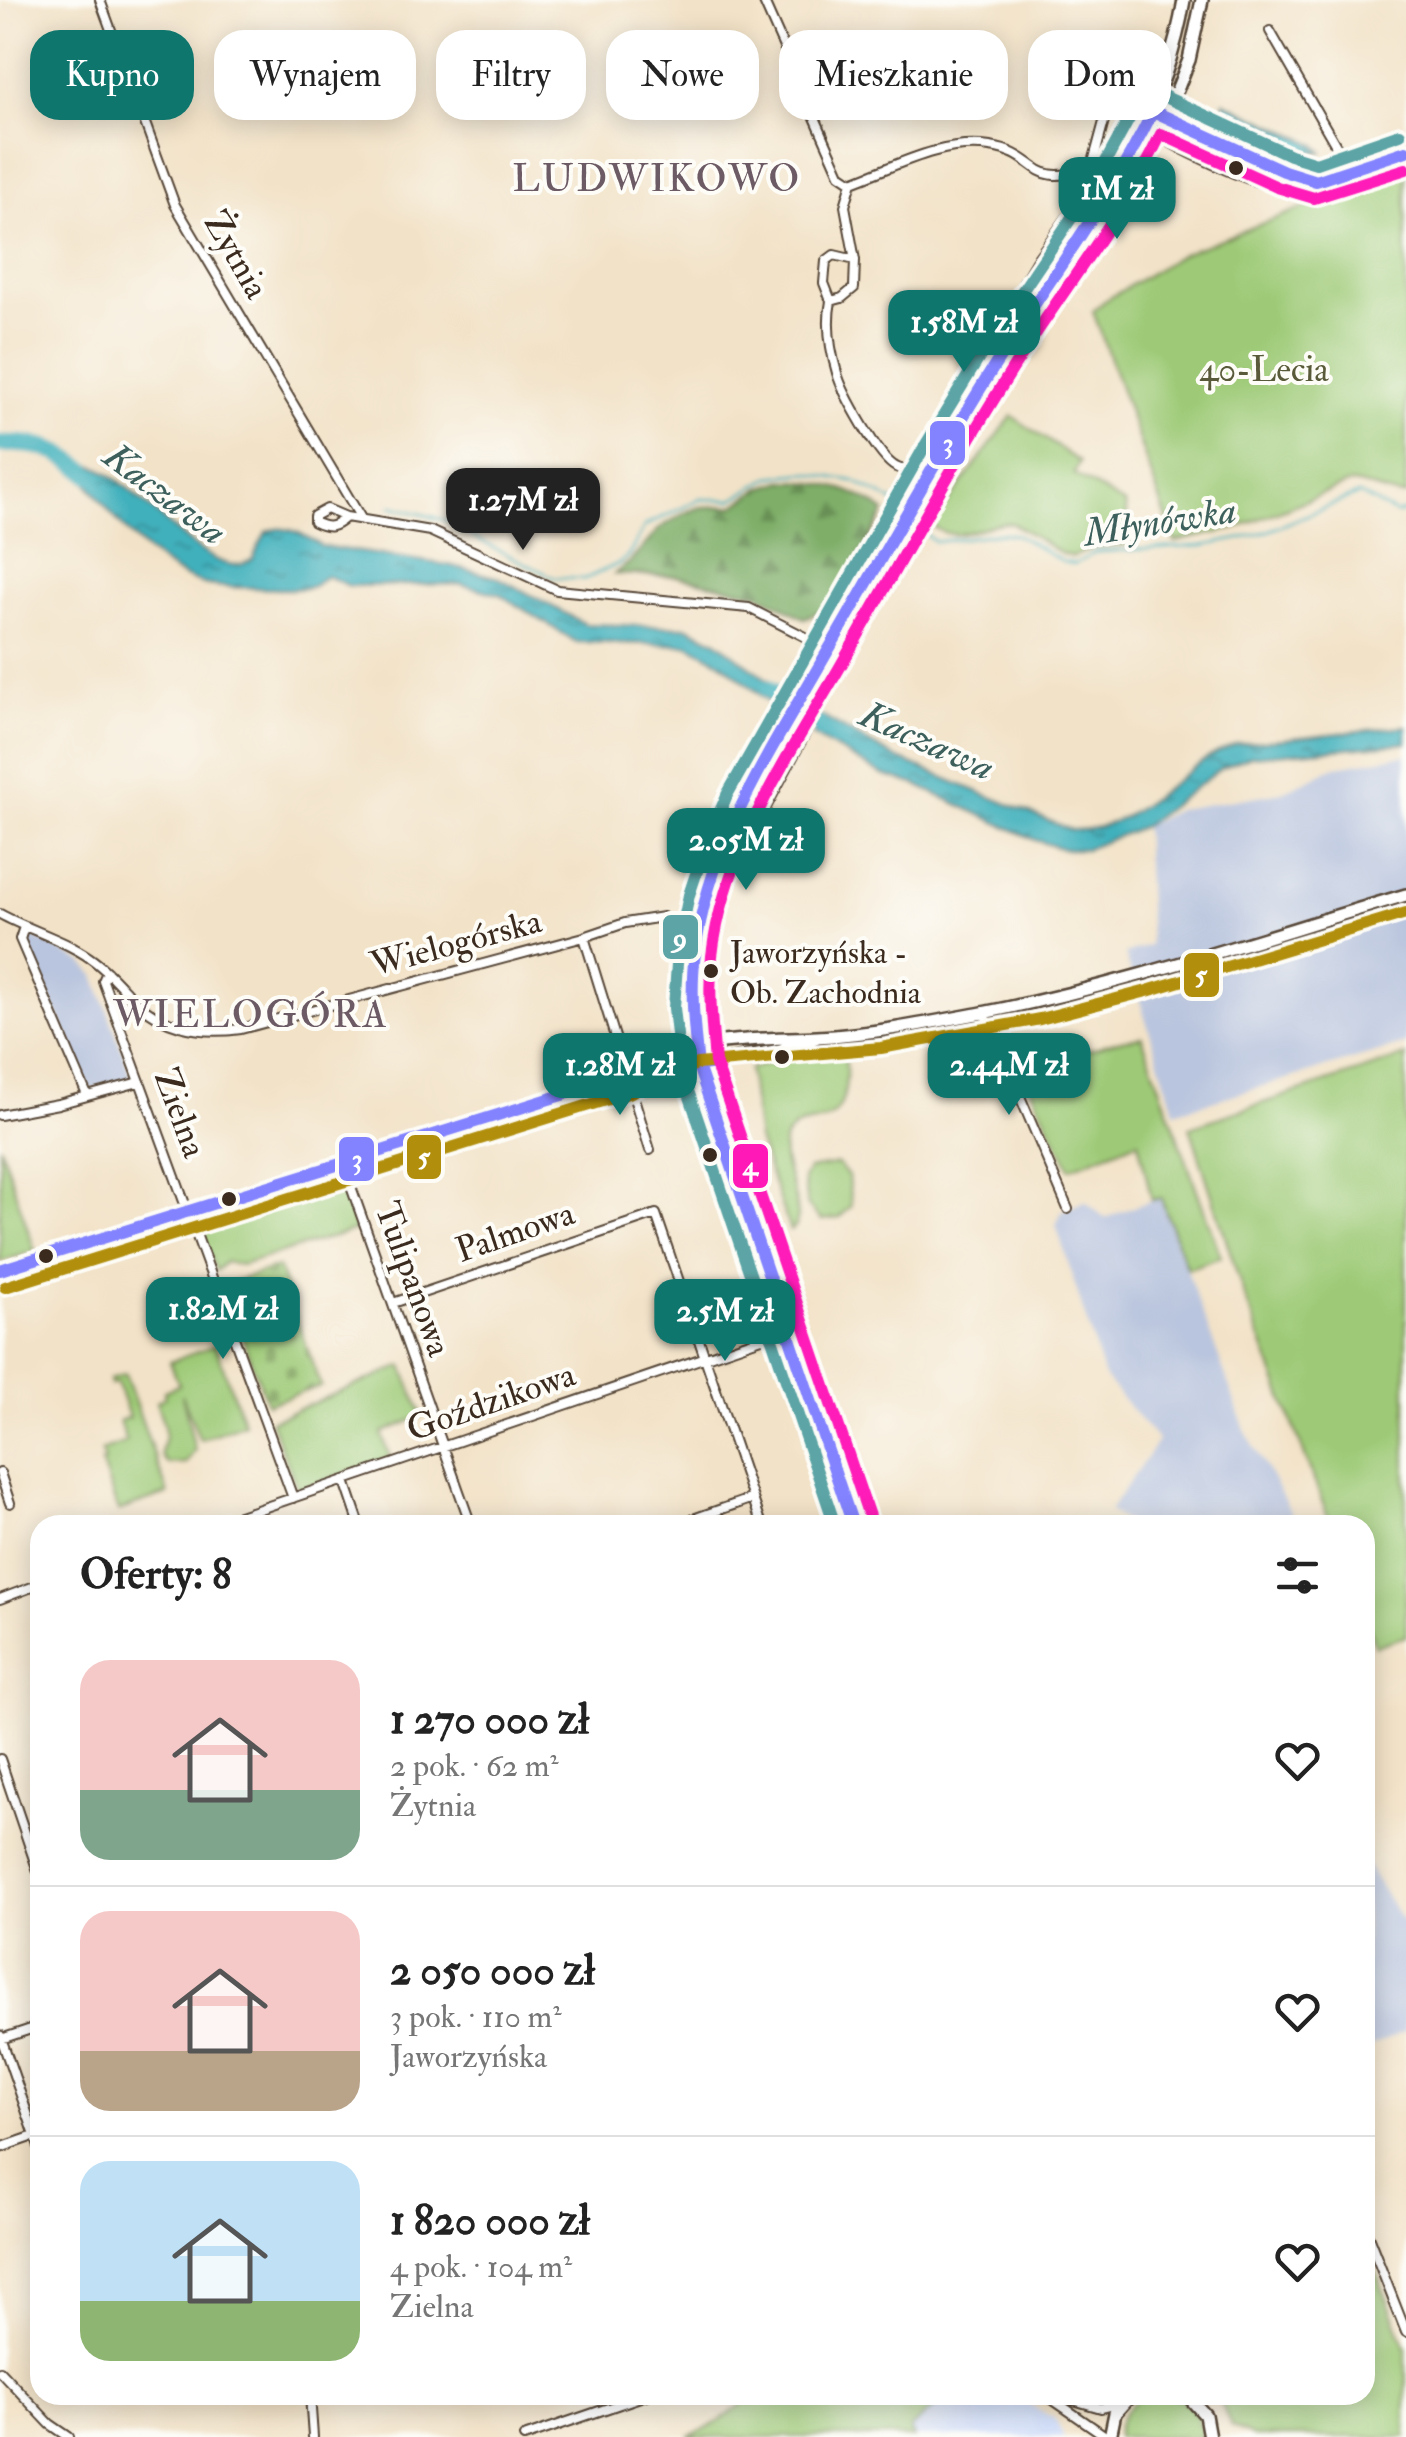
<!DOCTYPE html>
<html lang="pl">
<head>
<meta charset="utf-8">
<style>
	body { margin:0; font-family:"IM FELL Double Pica",serif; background:#f2f2f2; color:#222; height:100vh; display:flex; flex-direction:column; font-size:38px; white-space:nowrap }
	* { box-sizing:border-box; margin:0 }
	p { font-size:32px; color:#767676 }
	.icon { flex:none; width:55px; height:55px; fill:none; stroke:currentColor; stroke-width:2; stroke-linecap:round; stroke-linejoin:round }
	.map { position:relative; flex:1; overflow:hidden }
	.sheet { position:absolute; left:30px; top:1515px; width:1345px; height:890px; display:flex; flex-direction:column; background:#fff; border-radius:30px; box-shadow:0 5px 25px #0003 }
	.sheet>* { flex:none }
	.guide { position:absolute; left:30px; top:30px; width:1348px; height:90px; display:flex; gap:20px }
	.price { position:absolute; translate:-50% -85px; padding:0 22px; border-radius:20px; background:#0f766e; color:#fff; font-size:32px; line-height:65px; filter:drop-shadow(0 2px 5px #0008) }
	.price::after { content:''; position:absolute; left:50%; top:60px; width:30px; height:22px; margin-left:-15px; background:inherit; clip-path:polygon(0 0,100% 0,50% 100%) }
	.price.on { background:#222; color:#fff }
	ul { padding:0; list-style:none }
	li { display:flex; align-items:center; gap:30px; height:250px; padding:0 50px }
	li+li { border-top:2px solid #e0e0e0 }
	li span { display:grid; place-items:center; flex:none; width:280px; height:200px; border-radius:30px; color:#555 }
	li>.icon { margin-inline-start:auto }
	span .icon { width:120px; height:120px; fill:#fffc; stroke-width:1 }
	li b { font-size:42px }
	h2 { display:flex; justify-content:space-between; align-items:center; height:120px; padding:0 50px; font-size:42px }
	.pill { padding:0 35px; border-radius:30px; background:#fff; box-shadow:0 5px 25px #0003; font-size:35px; line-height:90px }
	.pill.on { background:#0f766e; color:#fff }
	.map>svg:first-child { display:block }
	.built { fill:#cddbfa }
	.industrial { fill:#b9c5de }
	.green { fill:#9eca77; stroke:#6c7a4a; stroke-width:2.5 }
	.forest { fill:url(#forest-firs); stroke:#5c6c43; stroke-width:2.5 }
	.cemetery { fill:url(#cemetery-stones); stroke:#6c7a4a; stroke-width:2.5 }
	.water { fill:url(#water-ripples); stroke:#3e6d6d; stroke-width:2.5 }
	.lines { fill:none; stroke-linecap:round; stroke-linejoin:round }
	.stream { stroke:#41b0bc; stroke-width:2.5 }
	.river { stroke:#41b0bc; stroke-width:18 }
	.street-casing { stroke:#564637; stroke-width:12 }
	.secondary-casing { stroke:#564637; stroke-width:16 }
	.street { stroke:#fff; stroke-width:8 }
	.secondary { stroke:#fff; stroke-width:11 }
	.bus-1-casing { stroke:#fdfcf7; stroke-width:20 }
	.bus-2-casing { stroke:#fdfcf7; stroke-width:20 }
	.bus-3-casing { stroke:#fdfcf7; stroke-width:20 }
	.bus-4-casing { stroke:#fdfcf7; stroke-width:20 }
	.bus-1 { stroke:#8383ff; stroke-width:12 }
	.bus-2 { stroke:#b18f0c; stroke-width:12 }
	.bus-3 { stroke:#ff1ab8; stroke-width:12 }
	.bus-4 { stroke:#5ca4a5; stroke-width:12 }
	.bus-dot { fill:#3b2a1e; stroke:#fdfcf7; stroke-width:4 }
	.labels { text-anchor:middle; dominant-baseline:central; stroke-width:8; stroke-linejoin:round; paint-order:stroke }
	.bus-label { font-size:32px; fill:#3b2a1e; stroke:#fdfcf7; text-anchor:start }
	.street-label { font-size:35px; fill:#3b2a1e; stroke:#fdfcf7 }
	.park-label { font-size:35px; fill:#595a39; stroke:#fdfcf7 }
	.neighbourhood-label { font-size:38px; letter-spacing:2.5px; fill:#6c5a64; stroke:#fdfcf7 }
	.water-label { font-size:38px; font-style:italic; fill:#3d605d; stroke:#fdfcf7 }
	.line-badge { stroke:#fdfcf7; stroke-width:4 }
	.badge-label { font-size:28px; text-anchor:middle; font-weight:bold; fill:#fff }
</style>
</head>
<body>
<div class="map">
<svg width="1406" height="2437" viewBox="0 0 1406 2437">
	<defs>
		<pattern id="forest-firs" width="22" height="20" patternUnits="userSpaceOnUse" patternTransform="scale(2.5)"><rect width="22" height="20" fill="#7eae68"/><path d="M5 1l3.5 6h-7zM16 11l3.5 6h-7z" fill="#688e55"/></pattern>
		<pattern id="cemetery-stones" width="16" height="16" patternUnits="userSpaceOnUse" patternTransform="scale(2.5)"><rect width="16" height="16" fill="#9eca77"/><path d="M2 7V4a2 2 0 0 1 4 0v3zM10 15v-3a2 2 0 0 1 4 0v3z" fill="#82a461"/></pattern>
		<pattern id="water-ripples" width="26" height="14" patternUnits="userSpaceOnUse" patternTransform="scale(2.5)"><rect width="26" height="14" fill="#41b0bc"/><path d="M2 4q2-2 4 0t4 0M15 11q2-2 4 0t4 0" fill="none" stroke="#388f98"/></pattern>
	</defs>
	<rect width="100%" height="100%" fill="#fdfcf7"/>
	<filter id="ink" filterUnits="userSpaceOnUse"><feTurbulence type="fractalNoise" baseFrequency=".01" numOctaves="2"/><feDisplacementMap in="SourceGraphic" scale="20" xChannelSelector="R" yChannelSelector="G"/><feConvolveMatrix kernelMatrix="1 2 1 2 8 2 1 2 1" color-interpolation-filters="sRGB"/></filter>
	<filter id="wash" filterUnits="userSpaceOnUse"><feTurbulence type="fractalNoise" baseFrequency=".0048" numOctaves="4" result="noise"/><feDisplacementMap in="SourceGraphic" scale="40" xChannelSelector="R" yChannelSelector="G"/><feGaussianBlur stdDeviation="2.25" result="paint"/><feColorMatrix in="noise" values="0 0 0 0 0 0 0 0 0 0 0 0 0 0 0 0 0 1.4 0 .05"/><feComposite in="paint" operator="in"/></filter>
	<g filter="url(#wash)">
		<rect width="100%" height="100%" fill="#f2e2c7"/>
		<!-- built -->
		<path class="built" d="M948,2395H1013L1055,2419L1064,2437H914L910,2430Z"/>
		<!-- industrial -->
		<path class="industrial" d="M1406,755V1044L1175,1112L1125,954L1150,945L1144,826L1179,809L1282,792L1336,766Z
			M28,933L82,962L95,975L132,1079L90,1090L25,941Z
			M1160,1197L1246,1432L1298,1525H1131L1109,1511L1158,1441L1104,1377L1056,1225L1062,1211L1085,1201L1105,1218Z
			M1365,1862L1406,1927V2031L1365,2049Z"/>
		<!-- green -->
		<path class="green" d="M1406,169V496C1385,496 1371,484 1350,483L1234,529L1175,542L1093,311L1103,302L1182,254Z
			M1012,416L1079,462L1074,474L1125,504L1132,544L1094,547L1073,557L1062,554L1012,523C984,520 958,548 931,525Z
			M1142,1037L1221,1257L1187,1269L1161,1198L1152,1200L1138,1141L1070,1168L1022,1070L1121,1040Z
			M842,1048C849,1065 849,1109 828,1118C810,1126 797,1119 785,1138C777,1169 803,1194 796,1226L790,1231L758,1140L749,1069L804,1052Z
			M1406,1056V1636L1375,1646L1365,1617V1525H1331L1243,1292L1190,1127Z
			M0,1145L35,1251L0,1262Z
			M838,1164L848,1176L851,1206L839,1218L821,1220L807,1205L803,1178L809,1169Z
			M332,1177L340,1181L356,1230L241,1265L225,1262L216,1271L199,1232V1220Z
			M215,1345L244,1423L200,1440L182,1395L195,1450L186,1463L168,1464C155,1453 164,1448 165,1435C166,1426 158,1411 157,1402L165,1397L164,1391L179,1385L170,1362Z
			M403,1366L422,1416L382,1433L390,1458L298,1490L270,1421Z
			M125,1374L168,1494L118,1511L101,1462L104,1461L101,1451L126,1442L119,1421L129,1417L117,1383L111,1384L110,1379Z
			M1365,2245L1406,2347V2437H1253L1231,2426L1218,2395H1365Z
			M755,2395H948L910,2429L914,2437H689L720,2421Z
			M1146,2395C1178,2395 1199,2400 1202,2437H1117C1118,2416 1128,2404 1146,2395Z"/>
		<!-- forest -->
		<path class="forest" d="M783,481C820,481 856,488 885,512L829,608L804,618L759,594L676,576L614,574L630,562L660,528L685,513L701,507L734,506L761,488Z"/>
		<!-- cemetery -->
		<path class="cemetery" d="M278,1267L321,1386L267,1404L223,1285Z"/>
		<!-- water -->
		<path class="water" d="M1224,102L1315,144L1322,152L1291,153L1225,122Z
			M74,462C81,464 90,464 97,467C134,483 199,567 237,565C242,565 247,562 252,560L266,532C286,523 305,535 321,546L448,565L499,578L585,624L688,627L717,641L789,696L781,712L722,663L689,645L576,642L499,594L460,584L349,586L327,576C322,578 319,582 315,585C304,592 267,588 254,588C235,586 218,589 200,583C151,568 100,504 74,462Z
			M823,717L894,757L1071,830C1137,833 1178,764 1237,744L1406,726V743L1251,756L1238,761L1220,769L1144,826L1086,849H1063L1035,840L914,784L883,775L813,736Z"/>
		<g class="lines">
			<!-- stream -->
			<path class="stream" d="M391,506L452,522L478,540L555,578L585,579L620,563L629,555L645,526L701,499L732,500L770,477L806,473L854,481L894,502L901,510
				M921,530L935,542L1001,533L1017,535L1063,562L1075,564L1096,552L1203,546L1239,539L1268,531L1359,494L1396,514L1406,511"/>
			<!-- river -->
			<path class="river" d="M0,444C42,442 58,449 90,475
				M768,689L836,738"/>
		</g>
	</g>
	<g filter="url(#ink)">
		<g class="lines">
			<!-- street casing -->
			<g class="street-casing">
				<path id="street" d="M100,0L175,205L362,520
					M763,0L840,174L852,182
					M1270,31L1350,170
					M1109,102L1146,126
					M852,182C896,166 941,140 990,147C1042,154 1026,190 1092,168
					M852,182L845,206L855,260
					M831,301L824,283L826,261L834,255L855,260L854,288L842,298L831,301C826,325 830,349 837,373C842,392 879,459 896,467C904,471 904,469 912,467L1038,258L1085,192L1112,92L1153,111
					M346,517C334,528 328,529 314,522V516L327,509L346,517L430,531L557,590L749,608L829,649
					M0,914C29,930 63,939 90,958C105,968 117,982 129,995C161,1027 197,1035 241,1029L584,937L625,923L663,917
					M24,927L20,939L87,1095
					M584,937L650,1150
					M107,972L103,981L293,1498
					M984,1012L1068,1209
					M0,1115L58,1104L139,1082
					M343,1164L471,1525
					M393,1303L656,1214L762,1525
					M0,1473L10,1503
					M345,1481L360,1525
					M213,1525L785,1330
					M676,1525L753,1498
					M0,1599L40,1584
					M0,1759L40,1877
					M0,2035L40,2150
					M1,2039L40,2026
					M0,2148L40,2134
					M1365,2228L1406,2332
					M0,2371L50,2424L69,2437
					M310,2395L313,2437
					M1046,2395L1107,2437
					M1056,2395L1101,2408L1122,2403
					M524,2437L646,2395"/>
			</g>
			<!-- secondary casing -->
			<g class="secondary-casing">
				<path id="secondary" d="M1161,115L1284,171L1314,180
					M1154,131C1178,146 1267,191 1293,187C1331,181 1370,164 1406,151
					M626,1075C680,1036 754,1040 817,1037C872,1034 928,1023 982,1013C1126,985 1266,936 1406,895
					M0,1270L626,1075H643L781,1050L818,1037
					M853,1525L698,1066C688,1012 688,954 703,901C726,814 783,730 827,652C888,544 947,437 1015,333C1085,226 1163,130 1184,0
					M871,1525L724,1096L711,1018L713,950L719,914L744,844L878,594L991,402L1159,135L1189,60L1202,0
					M1187,2395L1205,2415L1209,2437
					M1110,2437L1115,2413L1131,2395"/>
			</g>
			<!-- street -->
			<use href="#street" class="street"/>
			<!-- secondary -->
			<use href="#secondary" class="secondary"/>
			<!-- bus-1 casing -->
			<g class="bus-1-casing">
				<path id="bus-1" d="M1153,111L1284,171L1316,181L1406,151
					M0,1270L626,1075L717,1063
					M853,1525L698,1066C694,1028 690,991 695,953C708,844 772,749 825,656C882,558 936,458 997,362C1050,278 1110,200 1153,111"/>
			</g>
			<!-- bus-2 casing -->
			<g class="bus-2-casing">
				<path id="bus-2" d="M5,1287L631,1092L655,1078L697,1064L881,1048L1040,1019L1147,991L1406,913"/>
			</g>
			<!-- bus-3 casing -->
			<g class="bus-3-casing">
				<path id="bus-3" d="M870,1519L715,1062C712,1027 708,992 712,956C724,850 788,757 840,667C898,566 953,463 1015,365C1064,288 1122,216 1161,134L1277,187L1314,198L1406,169"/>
			</g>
			<!-- bus-4 casing -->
			<g class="bus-4-casing">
				<path id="bus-4" d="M835,1525L681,1070L674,1008L678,949L689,895L706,844L727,795L925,446L998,327L1091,189L1140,99L1149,94H1159L1290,155L1316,163L1400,134"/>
			</g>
			<!-- bus-1 -->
			<use href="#bus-1" class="bus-1"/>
			<!-- bus-2 -->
			<use href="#bus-2" class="bus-2"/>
			<!-- bus-3 -->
			<use href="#bus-3" class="bus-3"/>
			<!-- bus-4 -->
			<use href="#bus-4" class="bus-4"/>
		</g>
	</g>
	<!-- markers -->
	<g class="bus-dot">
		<circle cx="1236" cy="168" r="9"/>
		<circle cx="711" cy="971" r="9"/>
		<circle cx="782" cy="1057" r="9"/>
		<circle cx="710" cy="1155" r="9"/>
		<circle cx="229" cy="1199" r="9"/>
		<circle cx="46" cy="1256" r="9"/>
	</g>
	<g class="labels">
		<!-- bus labels -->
		<g class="bus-label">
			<text x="730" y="953">Jaworzyńska -<tspan x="730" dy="40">Ob. Zachodnia</tspan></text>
		</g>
		<!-- street labels -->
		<g class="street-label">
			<text transform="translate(236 255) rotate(60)">Żytnia</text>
			<text transform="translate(456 943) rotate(-15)">Wielogórska</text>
			<text transform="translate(180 1113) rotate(70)">Zielna</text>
			<text transform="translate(515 1232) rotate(-19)">Palmowa</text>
			<text transform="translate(413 1279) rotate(70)">Tulipanowa</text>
			<text transform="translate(491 1402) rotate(-19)">Goździkowa</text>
		</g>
		<!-- park labels -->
		<g class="park-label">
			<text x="1264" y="370">40-Lecia</text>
		</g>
		<!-- neighbourhood labels -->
		<g class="neighbourhood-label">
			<text x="657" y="179">LUDWIKOWO</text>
			<text x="251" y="1015">WIELOGÓRA</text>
		</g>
		<!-- water labels -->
		<g class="water-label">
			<text transform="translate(165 494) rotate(37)">Kaczawa</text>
			<text transform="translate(1160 522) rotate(-9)">Młynówka</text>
			<text transform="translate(927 741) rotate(24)">Kaczawa</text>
		</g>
	</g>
	<g class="line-badge">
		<rect x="928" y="419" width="39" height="48" rx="10" fill="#8383ff"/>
		<rect x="661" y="913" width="39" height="48" rx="10" fill="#5ca4a5"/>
		<rect x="1182" y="951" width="39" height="48" rx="10" fill="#b18f0c"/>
		<rect x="405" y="1133" width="38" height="48" rx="10" fill="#b18f0c"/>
		<rect x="337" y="1135" width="39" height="48" rx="10" fill="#8383ff"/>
		<rect x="731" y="1142" width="39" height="48" rx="10" fill="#ff1ab8"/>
	</g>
	<g class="badge-label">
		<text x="948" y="452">3</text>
		<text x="680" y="947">9</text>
		<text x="1201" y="984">5</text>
		<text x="424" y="1166">5</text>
		<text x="357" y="1168">3</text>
		<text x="750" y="1175">4</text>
	</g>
</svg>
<b class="price" style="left:1117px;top:242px">1M zł</b>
<b class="price" style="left:964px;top:375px">1.58M zł</b>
<b class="price on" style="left:523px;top:553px">1.27M zł</b>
<b class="price" style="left:746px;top:893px">2.05M zł</b>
<b class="price" style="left:620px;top:1118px">1.28M zł</b>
<b class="price" style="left:1009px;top:1118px">2.44M zł</b>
<b class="price" style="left:223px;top:1362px">1.82M zł</b>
<b class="price" style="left:725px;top:1364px">2.5M zł</b>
<div class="guide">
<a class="pill on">Kupno</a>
<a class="pill">Wynajem</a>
<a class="pill">Filtry</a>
<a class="pill">Nowe</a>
<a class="pill">Mieszkanie</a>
<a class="pill">Dom</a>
</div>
<section class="sheet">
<h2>Oferty: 8<svg class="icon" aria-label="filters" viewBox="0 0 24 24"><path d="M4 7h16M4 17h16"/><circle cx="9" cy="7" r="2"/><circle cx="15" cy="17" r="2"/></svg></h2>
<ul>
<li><span style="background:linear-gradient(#f6c9c9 65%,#7fa58c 0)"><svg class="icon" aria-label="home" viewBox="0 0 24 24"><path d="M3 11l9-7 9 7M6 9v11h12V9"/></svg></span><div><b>1 270 000 zł</b><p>2 pok. · 62 m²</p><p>Żytnia</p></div><svg class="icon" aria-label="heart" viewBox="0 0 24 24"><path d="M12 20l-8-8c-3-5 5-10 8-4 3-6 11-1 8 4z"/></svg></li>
<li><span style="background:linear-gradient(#f6c9c9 70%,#b9a48a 0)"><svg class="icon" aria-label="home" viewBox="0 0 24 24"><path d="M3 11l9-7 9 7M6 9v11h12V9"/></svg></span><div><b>2 050 000 zł</b><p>3 pok. · 110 m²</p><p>Jaworzyńska</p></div><svg class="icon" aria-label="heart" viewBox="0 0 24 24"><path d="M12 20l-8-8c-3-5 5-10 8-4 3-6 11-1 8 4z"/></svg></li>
<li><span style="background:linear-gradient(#bfe0f5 70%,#8fb573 0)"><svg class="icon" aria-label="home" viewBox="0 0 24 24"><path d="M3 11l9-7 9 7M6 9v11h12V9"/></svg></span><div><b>1 820 000 zł</b><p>4 pok. · 104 m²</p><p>Zielna</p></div><svg class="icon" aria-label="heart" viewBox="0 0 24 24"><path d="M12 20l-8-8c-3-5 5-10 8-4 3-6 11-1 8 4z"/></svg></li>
</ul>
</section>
</div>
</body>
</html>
